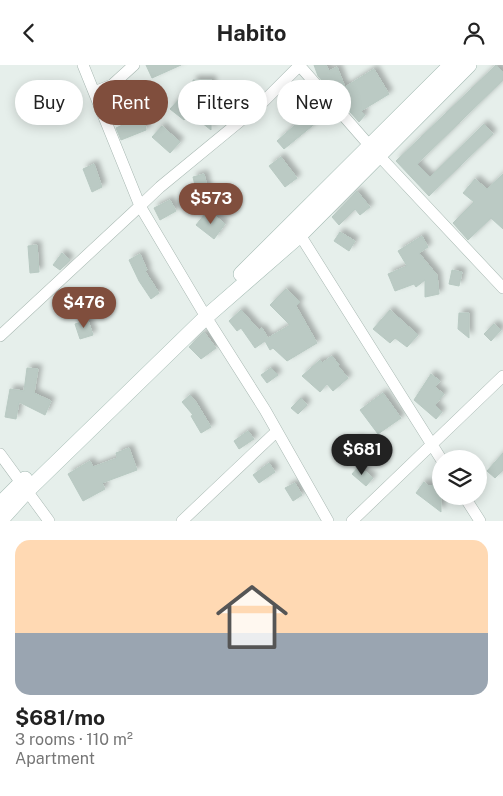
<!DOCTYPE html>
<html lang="en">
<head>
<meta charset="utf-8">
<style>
	body { margin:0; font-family:"Public Sans",sans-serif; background:#f2f2f2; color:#222; height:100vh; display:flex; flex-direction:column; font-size:19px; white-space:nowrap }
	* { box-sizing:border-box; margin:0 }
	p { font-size:16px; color:#767676 }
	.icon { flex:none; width:28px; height:28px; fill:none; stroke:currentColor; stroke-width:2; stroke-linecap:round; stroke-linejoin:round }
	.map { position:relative; height:456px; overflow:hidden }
	.panel { display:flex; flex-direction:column; background:#fff; flex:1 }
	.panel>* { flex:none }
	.hud { position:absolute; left:15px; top:15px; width:474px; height:45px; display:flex; gap:10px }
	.buttons { position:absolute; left:432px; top:385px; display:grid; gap:10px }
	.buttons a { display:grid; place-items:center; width:55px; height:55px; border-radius:50%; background:#fff; box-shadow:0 2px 12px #0003; font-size:25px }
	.price { position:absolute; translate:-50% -42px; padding:0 11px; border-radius:18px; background:#804e3d; color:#fff; font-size:16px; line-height:32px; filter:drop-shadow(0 1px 2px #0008) }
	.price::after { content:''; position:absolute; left:50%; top:30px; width:15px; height:11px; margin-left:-8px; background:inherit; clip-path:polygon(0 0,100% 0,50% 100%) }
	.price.selected { background:#222; color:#fff }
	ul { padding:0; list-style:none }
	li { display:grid; align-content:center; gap:10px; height:265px; padding:0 15px }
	li span { display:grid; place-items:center; height:155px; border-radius:15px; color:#555 }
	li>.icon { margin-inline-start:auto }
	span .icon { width:90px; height:90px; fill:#fffc; stroke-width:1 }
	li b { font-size:21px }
	.chip { padding:0 18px; border-radius:22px; background:#fff; box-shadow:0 2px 12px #0003; font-size:18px; line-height:45px }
	.chip.selected { background:#804e3d; color:#fff }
	header { display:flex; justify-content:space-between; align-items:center; height:65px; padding:0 15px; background:#fff; font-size:22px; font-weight:700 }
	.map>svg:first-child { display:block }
	.building { fill:#bbcac4; stroke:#b8c9c2; filter:url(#shadow) }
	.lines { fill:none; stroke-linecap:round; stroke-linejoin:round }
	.street-casing { stroke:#a8b8b2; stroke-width:12 }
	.secondary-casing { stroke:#a4bbb3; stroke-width:16 }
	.street { stroke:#fff; stroke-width:11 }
	.secondary { stroke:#fff; stroke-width:15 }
</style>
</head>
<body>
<header><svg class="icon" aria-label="back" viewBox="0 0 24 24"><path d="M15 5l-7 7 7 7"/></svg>Habito<svg class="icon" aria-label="person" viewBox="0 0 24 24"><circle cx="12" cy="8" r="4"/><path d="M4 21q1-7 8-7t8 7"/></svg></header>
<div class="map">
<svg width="503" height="456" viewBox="0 0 503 456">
	<defs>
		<filter id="shadow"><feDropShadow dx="4" dy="-4" stdDeviation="2.5" flood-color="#0004"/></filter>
	</defs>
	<rect width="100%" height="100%" fill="#e6efeb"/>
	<!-- building -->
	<path class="building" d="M146,0H181L152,13Z
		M314,0H326L329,6L337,2L345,22L374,4L389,29L361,46L365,50L359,57L318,11Z
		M496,0L503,7V15L417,99L430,112L484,59L493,69L429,131L396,96Z
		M193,15H212L211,65L192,50L193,45L184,55L170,44L181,32L193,41Z
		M309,45L317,57L284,84L277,76L295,60L293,56Z
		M145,57L146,65L121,75L116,63L127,58Z
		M162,61L180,77L170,88L152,72Z
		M281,92L297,113L285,122L269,101Z
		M94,99L102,122L92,127L83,104Z
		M204,109L210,134L199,137L193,112Z
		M503,109V164L491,153L468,175L453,158L474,137L463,128L475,114L487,124Z
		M357,126L370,142L360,150L355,144L339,160L332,152Z
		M170,135L176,146L160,155L154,143Z
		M208,145L225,159L214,174L196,160Z
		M340,167L355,176L349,186L334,176Z
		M422,171L428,182L419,188L437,210L439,229L425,232V215L416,222L414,219L395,226L388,209L407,201L398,186Z
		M37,180L39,207L30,208L28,181Z
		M62,188L70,195L60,205L53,200Z
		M140,189L147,205L145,206L159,228L151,234L139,216L129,195Z
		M452,205L462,207L459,221L449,219Z
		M286,224L300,237L296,241L317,278L287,296L273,283L270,285L265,276L255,283L241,263L237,266L229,256L241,245L259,265L262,263L268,273L290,260L270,240Z
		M390,245L418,270L407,282L395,273L390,278L373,264Z
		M459,248H469V273L458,264Z
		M88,255L93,270L80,274L75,259Z
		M494,259L501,265L491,276L484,269Z
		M204,267L216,283L201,294L189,282Z
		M332,291L339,300L338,301L348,313L333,326L327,319L320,327L302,311L320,295L322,298Z
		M27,303L38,304L34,328L51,336L45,350L19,337L16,354L5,352L10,324L24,326Z
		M271,303L278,310L267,318L261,310Z
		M431,309L440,316L435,322L444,329L435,340L442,347L436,354L414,335Z
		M383,328L401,353L378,369L360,345Z
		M190,330L196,337L211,362L201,368L191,351L193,350L182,337Z
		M301,333L307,340L298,349L291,343Z
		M248,366L254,374L239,384L234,376Z
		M358,374L369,386L360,396L348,384Z
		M129,383L137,405L102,418L105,424L83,436L68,409L90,396L93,402L117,393L116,388Z
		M503,388V405L495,413L487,406Z
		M269,398L275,407L259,418L253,410Z
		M359,401L373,413L366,421L352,409Z
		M424,417L429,421L441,419V447L416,428Z
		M295,418L302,430L293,436L285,423Z"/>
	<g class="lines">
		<!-- street casing -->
		<g class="street-casing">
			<path id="street" d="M299,0L369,80L503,223
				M300,0L261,39L160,122L140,141L206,252L265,345L328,456
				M94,27L112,20L134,0
				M300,170L441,394
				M0,271L140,141L83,0
				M0,389L49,456
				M464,431L480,456
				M182,456L277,366
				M352,456L503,311"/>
		</g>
		<!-- secondary casing -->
		<g class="secondary-casing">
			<path id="secondary" d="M241,209L451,0
				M0,439L25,414
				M0,456L27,426L206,252L300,170L469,0"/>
		</g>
		<!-- street -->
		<use href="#street" class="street"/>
		<!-- secondary -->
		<use href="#secondary" class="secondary"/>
	</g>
</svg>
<div class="buttons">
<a><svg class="icon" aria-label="layers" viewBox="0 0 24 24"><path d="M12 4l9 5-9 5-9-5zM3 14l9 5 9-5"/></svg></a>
</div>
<b class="price" style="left:211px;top:160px">$573</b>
<b class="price" style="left:84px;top:264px">$476</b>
<b class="price selected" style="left:362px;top:411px">$681</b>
<div class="hud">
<a class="chip">Buy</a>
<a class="chip selected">Rent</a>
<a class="chip">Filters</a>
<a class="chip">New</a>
</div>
</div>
<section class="panel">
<ul>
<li><span style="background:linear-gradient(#ffd9b3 60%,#9aa5b1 0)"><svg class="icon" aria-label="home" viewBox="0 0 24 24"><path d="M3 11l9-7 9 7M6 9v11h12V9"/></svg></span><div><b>$681/mo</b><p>3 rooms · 110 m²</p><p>Apartment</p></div></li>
</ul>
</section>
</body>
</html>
